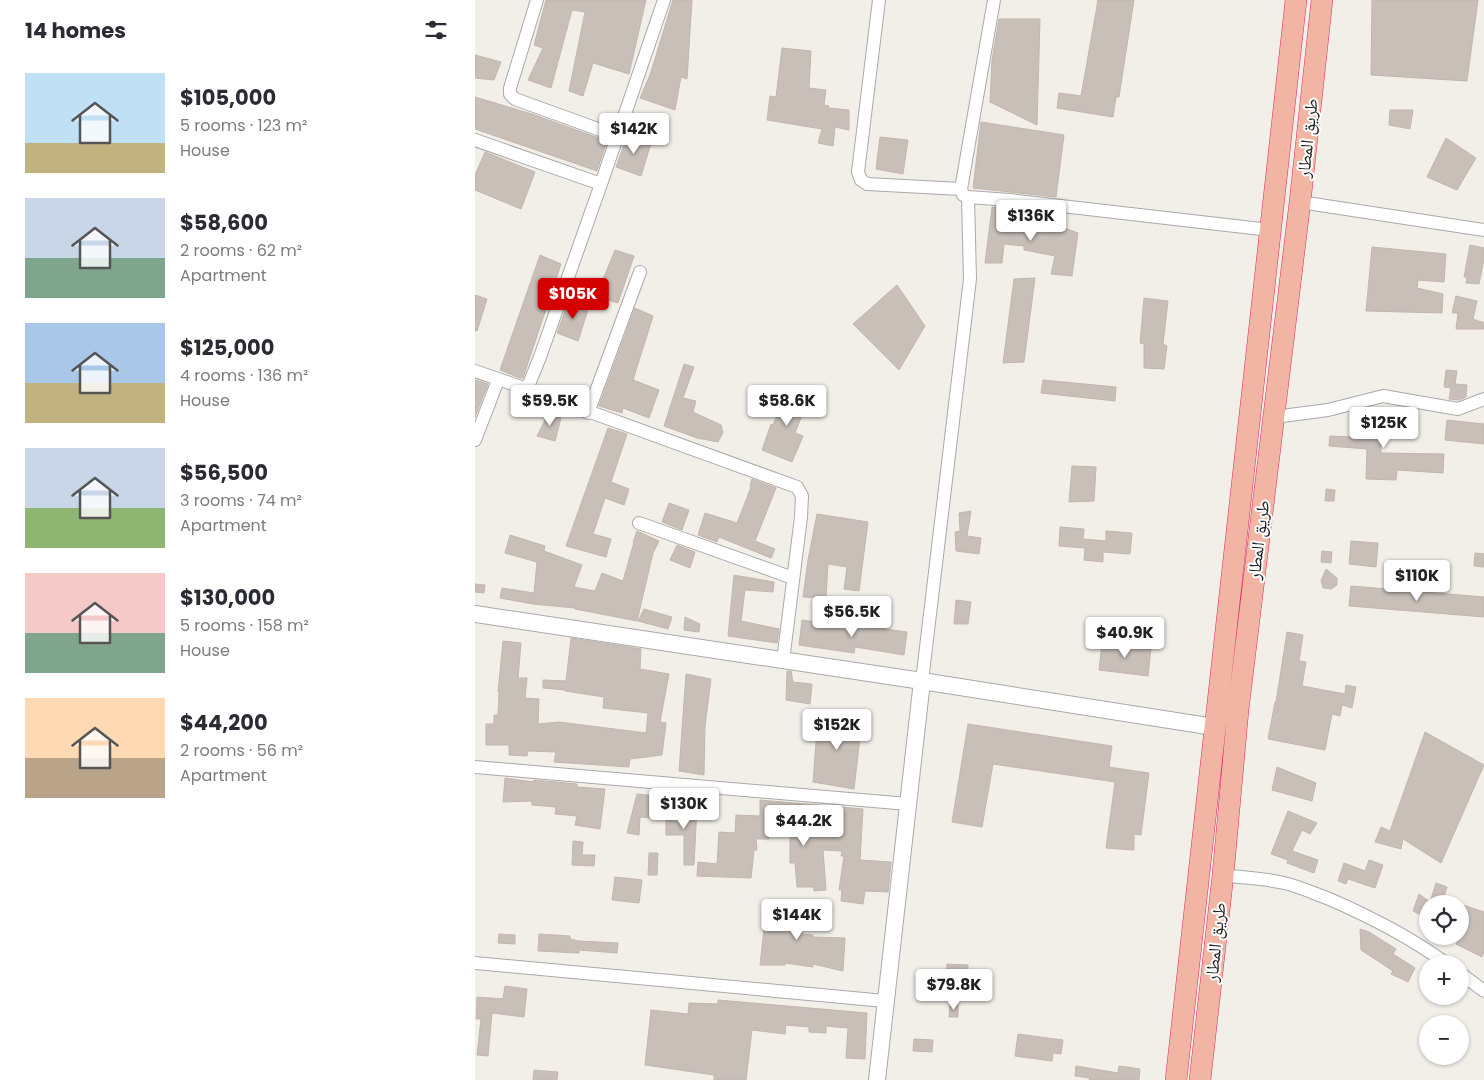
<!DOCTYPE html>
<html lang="en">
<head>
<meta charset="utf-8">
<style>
	body { margin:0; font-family:Poppins,"Noto Naskh Arabic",sans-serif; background:#f7f7f7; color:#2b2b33; height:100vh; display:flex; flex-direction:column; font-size:19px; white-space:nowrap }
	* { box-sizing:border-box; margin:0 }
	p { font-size:16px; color:#7c7c81 }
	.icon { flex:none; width:28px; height:28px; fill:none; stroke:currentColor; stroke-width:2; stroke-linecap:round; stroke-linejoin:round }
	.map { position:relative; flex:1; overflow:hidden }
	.panel { display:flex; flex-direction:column; background:#fff; width:475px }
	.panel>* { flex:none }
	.controls { position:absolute; left:944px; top:895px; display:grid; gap:10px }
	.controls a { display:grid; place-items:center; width:50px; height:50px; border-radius:50%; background:#fff; box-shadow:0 1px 4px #0004; font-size:25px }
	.price { position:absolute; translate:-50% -42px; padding:0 11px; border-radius:5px; background:#fff; color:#222; font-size:16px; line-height:32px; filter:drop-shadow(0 1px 2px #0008) }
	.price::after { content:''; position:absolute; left:50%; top:30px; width:15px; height:11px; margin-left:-8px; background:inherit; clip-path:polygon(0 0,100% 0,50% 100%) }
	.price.active { background:#d40000; color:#fff }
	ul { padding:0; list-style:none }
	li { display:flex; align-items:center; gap:15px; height:125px; padding:0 25px }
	li span { display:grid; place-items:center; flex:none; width:140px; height:100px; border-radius:0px; color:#555 }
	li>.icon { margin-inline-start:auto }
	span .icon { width:60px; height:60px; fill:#fffc; stroke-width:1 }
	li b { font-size:21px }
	h2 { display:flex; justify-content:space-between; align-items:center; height:60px; padding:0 25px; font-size:21px }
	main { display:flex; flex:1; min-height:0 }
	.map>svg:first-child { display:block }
	.building { fill:#c7bfb8; stroke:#c4b6ab }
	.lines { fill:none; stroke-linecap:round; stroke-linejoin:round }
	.minor-casing { stroke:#a9a9a9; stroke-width:14 }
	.tertiary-casing { stroke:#a9a9a9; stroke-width:18 }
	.trunk-casing { stroke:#dc2a67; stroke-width:22 }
	.minor { stroke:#fff; stroke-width:12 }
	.tertiary { stroke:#fff; stroke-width:16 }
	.trunk { stroke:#f2b4a3; stroke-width:21 }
	.labels { text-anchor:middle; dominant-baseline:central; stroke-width:4; stroke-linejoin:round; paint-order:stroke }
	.street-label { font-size:18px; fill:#222; stroke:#fff }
</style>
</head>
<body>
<main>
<section class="panel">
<h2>14 homes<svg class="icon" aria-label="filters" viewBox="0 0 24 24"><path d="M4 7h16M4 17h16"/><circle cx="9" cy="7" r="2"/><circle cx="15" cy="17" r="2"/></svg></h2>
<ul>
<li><span style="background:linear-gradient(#bfe0f5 70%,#c2b280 0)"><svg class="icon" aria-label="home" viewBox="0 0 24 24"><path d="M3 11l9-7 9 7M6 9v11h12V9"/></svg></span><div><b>$105,000</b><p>5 rooms · 123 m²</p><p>House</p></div></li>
<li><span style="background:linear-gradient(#c9d6e8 60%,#7fa58c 0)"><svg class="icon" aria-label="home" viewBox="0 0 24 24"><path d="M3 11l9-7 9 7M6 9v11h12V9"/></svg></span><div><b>$58,600</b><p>2 rooms · 62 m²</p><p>Apartment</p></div></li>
<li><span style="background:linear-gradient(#a9c7e8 60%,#c2b280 0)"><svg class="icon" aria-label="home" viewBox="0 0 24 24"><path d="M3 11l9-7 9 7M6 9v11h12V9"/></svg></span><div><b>$125,000</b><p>4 rooms · 136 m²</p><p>House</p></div></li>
<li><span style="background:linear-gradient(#c9d6e8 60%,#8fb573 0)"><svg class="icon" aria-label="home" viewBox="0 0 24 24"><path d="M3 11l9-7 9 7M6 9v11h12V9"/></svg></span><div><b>$56,500</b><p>3 rooms · 74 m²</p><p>Apartment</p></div></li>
<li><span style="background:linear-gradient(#f6c9c9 60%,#7fa58c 0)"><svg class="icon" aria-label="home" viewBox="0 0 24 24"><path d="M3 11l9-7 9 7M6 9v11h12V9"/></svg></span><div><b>$130,000</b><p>5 rooms · 158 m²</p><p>House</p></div></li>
<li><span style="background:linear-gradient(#ffd9b3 60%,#b9a48a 0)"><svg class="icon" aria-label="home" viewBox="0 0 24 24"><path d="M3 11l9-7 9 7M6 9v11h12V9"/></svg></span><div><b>$44,200</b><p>2 rooms · 56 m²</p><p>Apartment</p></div></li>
</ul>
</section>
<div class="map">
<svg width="1009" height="1080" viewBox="0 0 1009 1080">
	<rect width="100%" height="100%" fill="#f2efe9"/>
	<!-- building -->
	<path class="building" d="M71,0H171L154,74L118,63L108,96L94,91L110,12L97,10L76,88L53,80L68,48L59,45Z
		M198,0H217L212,79L206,77L200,110L165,98L175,75Z
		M623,0H659L644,97H641L638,117L582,108L584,93L606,96Z
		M897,0H1003L992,81L896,75Z
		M524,19H565L562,125L515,102L517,60Z
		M307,48L336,51L334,88L351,90L349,105L354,106L353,108L374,110V130L360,127L358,146L343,143L347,129L292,120L295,96L301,97Z
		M0,55L26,62L19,80L0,78Z
		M0,97L57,114L132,141L122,171L0,129Z
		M915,110H938L935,129L914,125Z
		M506,122L589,135L581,197L498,188Z
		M153,134L177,140L166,176L141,167Z
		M405,137L433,140L428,174L401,169Z
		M971,138L1001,158L982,190L952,177Z
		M10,152L60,172L46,209L0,190V175Z
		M517,207L534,208L532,223L586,230L587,227L603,233L597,276L576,274L580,256L549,250V246L529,244L527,263H510Z
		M995,245L1009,248V259L1004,284L991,283L992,277H989Z
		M897,247L971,254L969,282L943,280L942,288L968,294L967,313L891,311Z
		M140,250L159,256L143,303L121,297Z
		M65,255L86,264L48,378H45L25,370Z
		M560,278L549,362L528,363L539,279Z
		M422,285L450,326L424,370L378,324Z
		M0,295L12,299L2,331H0Z
		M981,296L1002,301L998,319L1009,323V329H981L983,313H977Z
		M669,298L693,301L688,344L692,346L689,369L669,368V344L665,343Z
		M94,300L114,307L103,341L82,333Z
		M160,308L178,316L158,380L184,390L174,418L148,408L147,413L124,406Z
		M209,364L219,367L208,398L221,401L218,412L246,425L248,433L243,442L222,438L189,426Z
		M971,370L982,371L980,384L992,385L991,397L984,400L974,399L976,388L969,387Z
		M0,380L13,384L0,417Z
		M568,380L641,387L640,401L566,393Z
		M313,388L334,397L320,433L328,436L317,462L287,450L296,424L298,425Z
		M885,410L902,411V416L918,418L917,428H911V434L906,433V453L969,454L968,473L922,470L921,480L891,479L892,449L854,446L855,436L878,437L879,414H885Z
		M74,412L86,418L80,441L62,436Z
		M972,420L1009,424V444L970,440Z
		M133,428L152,434L136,482L154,489L149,505L130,498L118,534L136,539L131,557L91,546Z
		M597,466L621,467L619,501L594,502Z
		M277,479L301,488L280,541L300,549L296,558L244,537L242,542L223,535L230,513L262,523L276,487L275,486Z
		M851,489L860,490L859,501H850Z
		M194,503L214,510L207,530L187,522Z
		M496,511L492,536L506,538L504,554L481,551L480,532L485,531L484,513Z
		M342,514L393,522L384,591L369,589L372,567L353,564L351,598L328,597L333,560Z
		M585,527L609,529L608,539L631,541V531L657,533L655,554L628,552V562L609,560L610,548L584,546Z
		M162,531L184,541L178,553L162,621L100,609V608L58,604L25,598L27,588L59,593L62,562L30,553L35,535L70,546L69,551L107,565L99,587L120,591L127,573L148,581L159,542H158Z
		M876,541L903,543L901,567L874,564Z
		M202,545L220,552L215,568L195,560Z
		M847,551L857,552L856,563L846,562Z
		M1000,553L1009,554V567L999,566Z
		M851,569L862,578V585L856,589L848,588L846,581Z
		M259,575L299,582L298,592L270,590L266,621L304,629L302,643L253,636Z
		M0,584L10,585L9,593L0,592Z
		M876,586L1009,597V617L874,606Z
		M481,600L496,602L493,624H479Z
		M169,609L197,617L193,629L163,621Z
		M210,617L225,624L224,632L209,630Z
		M327,620L389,629V626L432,632L429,655L380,647L379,653L324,645Z
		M812,632L828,635L824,661L831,662L827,686L870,694L871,685L881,687L877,708L867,705L865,716L857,714L850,750L793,739L800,702H801Z
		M96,638L166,649L165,669L194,674L185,722L191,723L187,755L155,759L154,767L79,762L81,752L53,751L52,756L34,755V745H11V724H19V715H23L24,692H23L28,641L46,643L43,678H52L50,698L64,699L63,724L84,722L171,733L173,713L128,708L129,697L90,691V690L68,688V680L91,681Z
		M627,643L676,648L673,676L624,670Z
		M312,671H316L318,682L337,684L335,704L311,700Z
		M211,674L236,679L230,726L229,775L204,771Z
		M343,715L387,721L379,789L338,782Z
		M493,724L637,746L634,767L674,773L666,835L659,834V850L631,848L640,782L518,764L507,827L477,822Z
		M950,732L1009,765L966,863L928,839L926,849L900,842L906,827L915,831Z
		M802,767L841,783L837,801L797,790Z
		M30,778L58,782L59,780L102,784V787L130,789L125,829L100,825L102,816L80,814L81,807L57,805V801L28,802Z
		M162,794L183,796L179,818L165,817L164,835L152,833Z
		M285,800L388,809L385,860L416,862L413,892L390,891L388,904L366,901L367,890H364L369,856H366L367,851L348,850L351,890L339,891V887H322L320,863H315V827L294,826V839H281L282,850H279L276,878L222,876L223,862L242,864L244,832L260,833L261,815L285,816Z
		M201,807H222L219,865H209V835H191V815Z
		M813,811L842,823L835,834L827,830L817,851L843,860L839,873L812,863L813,860L796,854Z
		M98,841L108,842L107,855H120L119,866L97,865Z
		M174,853H183L182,875H173Z
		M894,860L908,865L900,888L873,879L871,884L863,881L869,863L890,871Z
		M140,877L167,880L164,903L137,900Z
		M961,883L972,887L967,904H952L950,917L938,911L944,894L955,902Z
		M292,902L326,906L327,934L338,935V937L370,938L368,971L338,964V967L310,963V965H285Z
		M985,904L1009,912V952L1007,957L981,944L985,936Z
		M885,929L894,932L921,949L918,954L940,968L933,982L916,974L918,971L886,950Z
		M24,934L40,935V944L23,943Z
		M64,934L95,936V939L104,941L143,943L142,953L104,950V953L63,951Z
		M472,964L493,965V983H471Z
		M30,986L52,989L49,1017L17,1013L13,1056L2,1055L6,1019H1L2,997L28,999Z
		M243,1000L392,1013L390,1059L371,1058L373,1028L351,1026V1033L334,1032V1027L311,1025L310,1034L277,1030L271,1080H239V1075L170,1065L176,1010L213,1014L214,1003L243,1004Z
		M475,1004H483V1017H474Z
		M543,1034L588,1040L586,1054L578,1053L577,1061L540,1056Z
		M439,1039L458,1040L457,1052L438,1051Z
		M601,1066L643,1073L644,1066L665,1069L664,1080H614L615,1078L600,1076Z
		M59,1070L83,1072L82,1080H58Z"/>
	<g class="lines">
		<!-- minor casing -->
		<g class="minor-casing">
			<path id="minor" d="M62,0L35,88V94L40,99L142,136
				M404,0L383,172L386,180L392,184L486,189
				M519,0L486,189L488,195L493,197L535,200L795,230
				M0,140L126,184L189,0
				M126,184L65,357L52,389L322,487L327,496L326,517L308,661
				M825,202L1009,230
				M0,371L52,389
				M113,413L165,272
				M799,417L853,410L908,396L983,409L1009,399
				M0,440L23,380
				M164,523L318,578
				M447,681L495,279L493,197
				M0,767L433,804
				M748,875C768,878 789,878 809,883C823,886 838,893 852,898C894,916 935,937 972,964
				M0,963L410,1001
				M985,973L1009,991"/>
		</g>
		<!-- tertiary casing -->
		<g class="tertiary-casing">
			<path id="tertiary" d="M0,614L447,681L739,727
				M402,1080L447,681"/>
		</g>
		<!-- trunk casing -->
		<g class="trunk-casing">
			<path id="trunk" d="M701,1080L821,0
				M725,1080L748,875L763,710L825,202L847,0"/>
		</g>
		<!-- minor -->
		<use href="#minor" class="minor"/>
		<!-- tertiary -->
		<use href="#tertiary" class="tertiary"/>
		<!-- trunk -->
		<use href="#trunk" class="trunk"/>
	</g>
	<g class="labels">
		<!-- street labels -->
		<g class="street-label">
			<text transform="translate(832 138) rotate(-84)">طريق المطار</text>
			<text transform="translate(783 540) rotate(-83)">طريق المطار</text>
			<text transform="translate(740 942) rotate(-84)">طريق المطار</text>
		</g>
	</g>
</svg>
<div class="controls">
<a><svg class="icon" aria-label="locate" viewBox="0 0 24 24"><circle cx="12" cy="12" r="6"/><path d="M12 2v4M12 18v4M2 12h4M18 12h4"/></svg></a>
<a>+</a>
<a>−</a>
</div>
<b class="price" style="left:159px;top:155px">$142K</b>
<b class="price" style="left:556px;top:242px">$136K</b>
<b class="price active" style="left:98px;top:320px">$105K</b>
<b class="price" style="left:75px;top:427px">$59.5K</b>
<b class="price" style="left:312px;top:427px">$58.6K</b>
<b class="price" style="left:909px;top:449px">$125K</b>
<b class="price" style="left:942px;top:602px">$110K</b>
<b class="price" style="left:377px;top:638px">$56.5K</b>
<b class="price" style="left:650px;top:659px">$40.9K</b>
<b class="price" style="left:362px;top:751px">$152K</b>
<b class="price" style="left:209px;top:830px">$130K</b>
<b class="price" style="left:329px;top:847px">$44.2K</b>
<b class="price" style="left:322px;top:941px">$144K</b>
<b class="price" style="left:479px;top:1011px">$79.8K</b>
</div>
</main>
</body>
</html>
